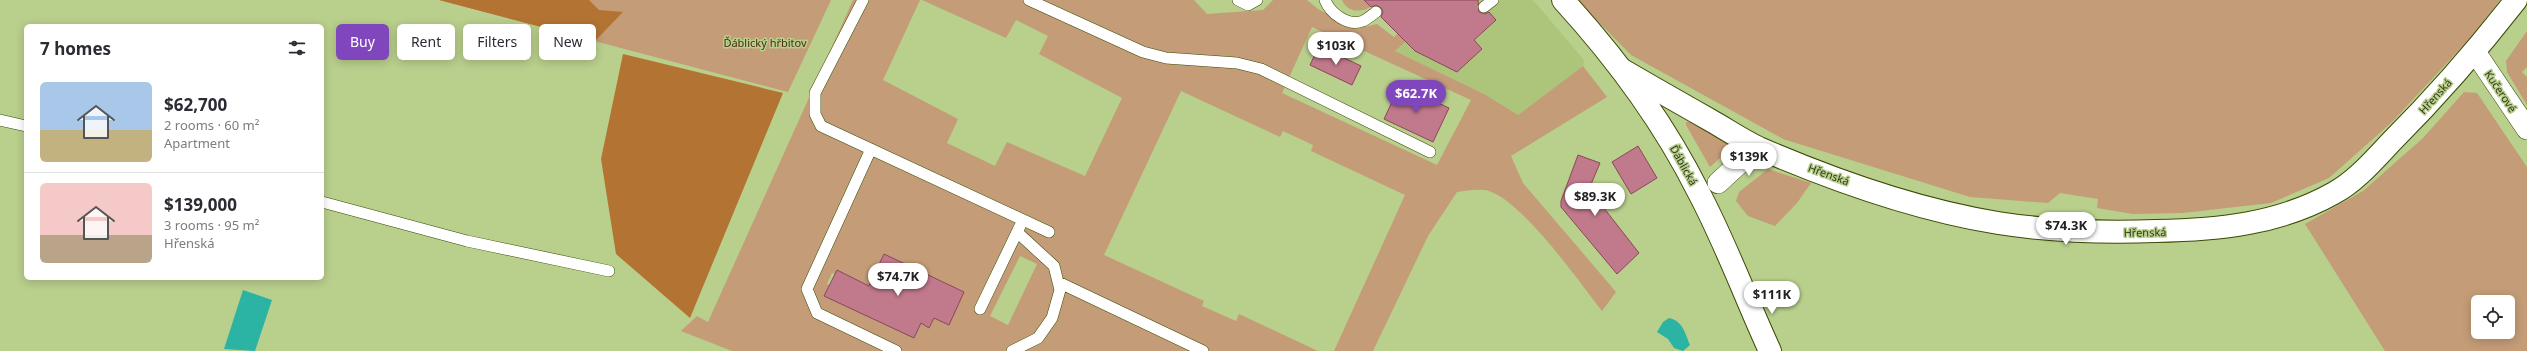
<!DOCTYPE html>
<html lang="en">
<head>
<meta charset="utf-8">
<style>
	body { margin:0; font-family:"Noto Sans",sans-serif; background:#f7f7f7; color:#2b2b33; height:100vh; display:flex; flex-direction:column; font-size:15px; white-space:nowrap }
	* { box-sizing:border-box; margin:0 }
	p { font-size:13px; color:#7c7c81 }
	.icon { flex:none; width:22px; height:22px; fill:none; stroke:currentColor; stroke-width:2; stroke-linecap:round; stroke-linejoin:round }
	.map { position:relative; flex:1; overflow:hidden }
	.side { position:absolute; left:24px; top:24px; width:300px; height:256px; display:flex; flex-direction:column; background:#fff; border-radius:6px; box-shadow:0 2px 10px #0003 }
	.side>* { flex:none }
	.top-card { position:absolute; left:336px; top:24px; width:380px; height:36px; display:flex; gap:8px }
	.controls { position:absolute; left:2471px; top:295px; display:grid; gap:8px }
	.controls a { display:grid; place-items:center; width:44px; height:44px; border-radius:6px; background:#fff; box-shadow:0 2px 10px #0003; font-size:20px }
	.price { position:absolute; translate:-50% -34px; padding:0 9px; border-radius:14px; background:#fff; color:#222; font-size:13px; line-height:26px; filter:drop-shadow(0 1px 2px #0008) }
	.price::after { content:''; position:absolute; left:50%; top:24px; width:12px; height:9px; margin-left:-6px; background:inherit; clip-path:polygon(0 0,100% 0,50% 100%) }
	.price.selected { background:#8047bd; color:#fff }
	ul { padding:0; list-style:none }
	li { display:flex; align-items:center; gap:12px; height:100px; padding:0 16px }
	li+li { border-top:1px solid #e1e1e2 }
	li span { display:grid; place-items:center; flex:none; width:112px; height:80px; border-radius:6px; color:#555 }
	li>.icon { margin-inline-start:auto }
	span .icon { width:48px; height:48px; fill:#fffc; stroke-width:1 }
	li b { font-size:17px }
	h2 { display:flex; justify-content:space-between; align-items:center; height:48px; padding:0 16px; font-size:17px }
	.chip { padding:0 14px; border-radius:6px; background:#fff; box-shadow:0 2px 10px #0003; font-size:14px; line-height:36px }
	.chip.selected { background:#8047bd; color:#fff }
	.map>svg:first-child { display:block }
	.built { fill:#adc57a }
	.green { fill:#c49c77; fill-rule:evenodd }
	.forest { fill:#b37332 }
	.water { fill:#2bb3a3 }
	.building { fill:#c1798c; stroke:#8a475a }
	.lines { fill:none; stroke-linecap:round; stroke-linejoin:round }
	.service-casing { stroke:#3a4a02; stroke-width:12 }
	.minor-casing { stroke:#3a4a02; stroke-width:22 }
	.tertiary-casing { stroke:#3a4a02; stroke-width:24 }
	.secondary-casing { stroke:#3a4a02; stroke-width:24 }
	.service { stroke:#fff; stroke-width:11 }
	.minor { stroke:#fff; stroke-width:21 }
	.tertiary { stroke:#fff; stroke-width:22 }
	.secondary { stroke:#fff; stroke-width:22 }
	.labels { text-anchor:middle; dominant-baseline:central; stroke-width:3; stroke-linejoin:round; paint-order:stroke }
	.park-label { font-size:11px; fill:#472c10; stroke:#b9cf8c }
	.street-label { font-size:11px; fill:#313a1e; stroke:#b9cf8c }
</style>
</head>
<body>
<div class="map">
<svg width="2527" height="351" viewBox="0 0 2527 351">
	<rect width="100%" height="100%" fill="#b9cf8c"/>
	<!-- built -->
	<path class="built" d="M1452,0H1533L1584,60L1583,66L1518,115L1484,94L1395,51Z"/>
	<!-- green -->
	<path class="green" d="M439,0H831L788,92Z
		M853,0H920L883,80L958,119L947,143L995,166L1007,142L1085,176L1122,98L1039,54L1048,36L1016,20L1006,38L922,0H1194L1207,14L1263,10L1273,0H1307L1318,9L1356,29L1377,24L1394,37L1433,0H1452L1395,51L1484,94L1518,115L1583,66L1607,97L1511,156L1523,183L1616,292L1602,311C1580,283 1517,193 1484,190C1475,189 1465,191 1457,192L1428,236L1373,351H1334L1405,195L1311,151L1313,145L1283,131L1280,137L1181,91L1104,255L1204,301L1202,306L1236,321L1239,314L1318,351H732L681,331L697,316L708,322ZM1312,27L1471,100L1437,165L1282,93ZM884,254L964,292L949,325L934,318L929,327L827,284L832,273L835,274L837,271L869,286ZM1020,256L1037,264L1008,325L990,316Z
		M1342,0H1364L1371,7C1360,13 1347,12 1342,0Z
		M1577,0H2500L2472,36L2392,122L2329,178L2271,203L2183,213L2133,214L2097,208L2098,199L2060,193L2048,203L1970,197L1783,139L1631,55Z
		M2527,31V67L2522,72L2527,77V105L2507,72L2506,61Z
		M2464,92L2477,93L2527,167V351H2385L2305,224L2363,191L2423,138ZM2478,302H2508V332H2478Z
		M1686,122H1692L1733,146L1710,167L1686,125Z
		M1768,169L1811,183L1797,203L1775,226L1748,216L1736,201L1739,192Z"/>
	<!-- forest -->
	<path class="forest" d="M439,0H589L599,10L623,12L595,41Z
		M623,54L783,93L690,318L616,254L601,159Z"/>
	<!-- water -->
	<path class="water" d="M243,290L272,300L255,351L224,349Z
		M1669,318C1683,321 1685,333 1690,345L1683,351L1674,348L1668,339L1657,332L1663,322Z"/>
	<!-- building -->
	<path class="building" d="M1364,0H1478L1479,12L1485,14L1489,12L1496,20L1474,40L1482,49L1457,72L1415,51L1381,17L1383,12L1381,8L1376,5L1371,7Z
		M1319,46L1361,66L1352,85L1310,65Z
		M1400,85L1449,108L1433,142L1384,119Z
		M1638,146L1657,178L1631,194L1612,162Z
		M1578,155L1600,163L1589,189L1639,253L1617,274L1561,207V201Z
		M884,254L964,292L949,325L934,318L929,328L921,323L914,338L824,296L837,270L869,286Z"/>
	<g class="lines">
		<!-- service casing -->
		<g class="service-casing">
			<path id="service" d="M863,0L815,93V114L821,126L1049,232
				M1029,0L1143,52L1166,58L1237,63L1261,69L1430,152
				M1238,0L1248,5L1257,0
				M1325,0C1330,13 1348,27 1363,21C1367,19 1372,15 1376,12
				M1484,7L1493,0
				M0,120L26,126
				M871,149L807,289L817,313L896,351
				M322,202L467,241L609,271
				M1058,282L1203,351
				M980,309L1020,226
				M1012,351L1038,338L1052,318L1060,290L1054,266L1017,232"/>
		</g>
		<!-- minor casing -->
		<g class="minor-casing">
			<path id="minor" d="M2475,52L2527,129
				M1718,183L1757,147"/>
		</g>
		<!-- tertiary casing -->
		<g class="tertiary-casing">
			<path id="tertiary" d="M1621,69C1650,86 1680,103 1710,120C1726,129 1742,140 1759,148C1833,180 1918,210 1998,223C2049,231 2104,233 2156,231C2218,230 2279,224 2334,193C2356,181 2374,160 2391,142C2436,97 2477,50 2516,0"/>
		</g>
		<!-- secondary casing -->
		<g class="secondary-casing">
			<path id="secondary" d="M1563,0C1616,58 1664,123 1699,193C1726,244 1746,299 1770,351"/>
		</g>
		<!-- service -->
		<use href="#service" class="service"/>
		<!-- minor -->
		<use href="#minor" class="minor"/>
		<!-- tertiary -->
		<use href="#tertiary" class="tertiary"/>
		<!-- secondary -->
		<use href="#secondary" class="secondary"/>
	</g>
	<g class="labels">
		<!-- park labels -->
		<g class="park-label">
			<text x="765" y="42">Ďáblický hřbitov</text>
		</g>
		<!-- street labels -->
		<g class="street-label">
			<text transform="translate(2501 91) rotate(56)">Kučerové</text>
			<text transform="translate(2435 96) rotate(-48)">Hřenská</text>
			<text transform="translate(1684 165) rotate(61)">Ďáblická</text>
			<text transform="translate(1829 174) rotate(20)">Hřenská</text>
			<text transform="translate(2145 232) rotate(-1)">Hřenská</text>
		</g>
	</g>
</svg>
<div class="controls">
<a><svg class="icon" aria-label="locate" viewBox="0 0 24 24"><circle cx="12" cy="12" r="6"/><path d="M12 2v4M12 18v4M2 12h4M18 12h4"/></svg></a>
</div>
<b class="price" style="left:1336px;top:66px">$103K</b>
<b class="price selected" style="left:1416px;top:114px">$62.7K</b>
<b class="price" style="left:1749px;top:177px">$139K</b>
<b class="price" style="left:1595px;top:217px">$89.3K</b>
<b class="price" style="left:2066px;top:246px">$74.3K</b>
<b class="price" style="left:898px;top:297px">$74.7K</b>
<b class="price" style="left:1772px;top:315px">$111K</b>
<div class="top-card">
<a class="chip selected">Buy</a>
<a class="chip">Rent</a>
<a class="chip">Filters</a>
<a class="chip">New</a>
</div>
<section class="side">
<h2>7 homes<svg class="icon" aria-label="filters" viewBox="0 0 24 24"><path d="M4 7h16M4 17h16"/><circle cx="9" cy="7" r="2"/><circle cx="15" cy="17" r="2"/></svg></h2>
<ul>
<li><span style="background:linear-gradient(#a9c7e8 60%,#c2b280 0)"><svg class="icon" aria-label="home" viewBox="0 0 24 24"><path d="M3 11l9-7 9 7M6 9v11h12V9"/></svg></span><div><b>$62,700</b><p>2 rooms · 60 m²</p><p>Apartment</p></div></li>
<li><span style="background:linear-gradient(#f6c9c9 65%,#b9a48a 0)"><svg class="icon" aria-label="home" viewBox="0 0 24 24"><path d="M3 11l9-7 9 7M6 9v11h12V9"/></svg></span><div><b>$139,000</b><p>3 rooms · 95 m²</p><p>Hřenská</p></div></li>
</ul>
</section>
</div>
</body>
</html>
